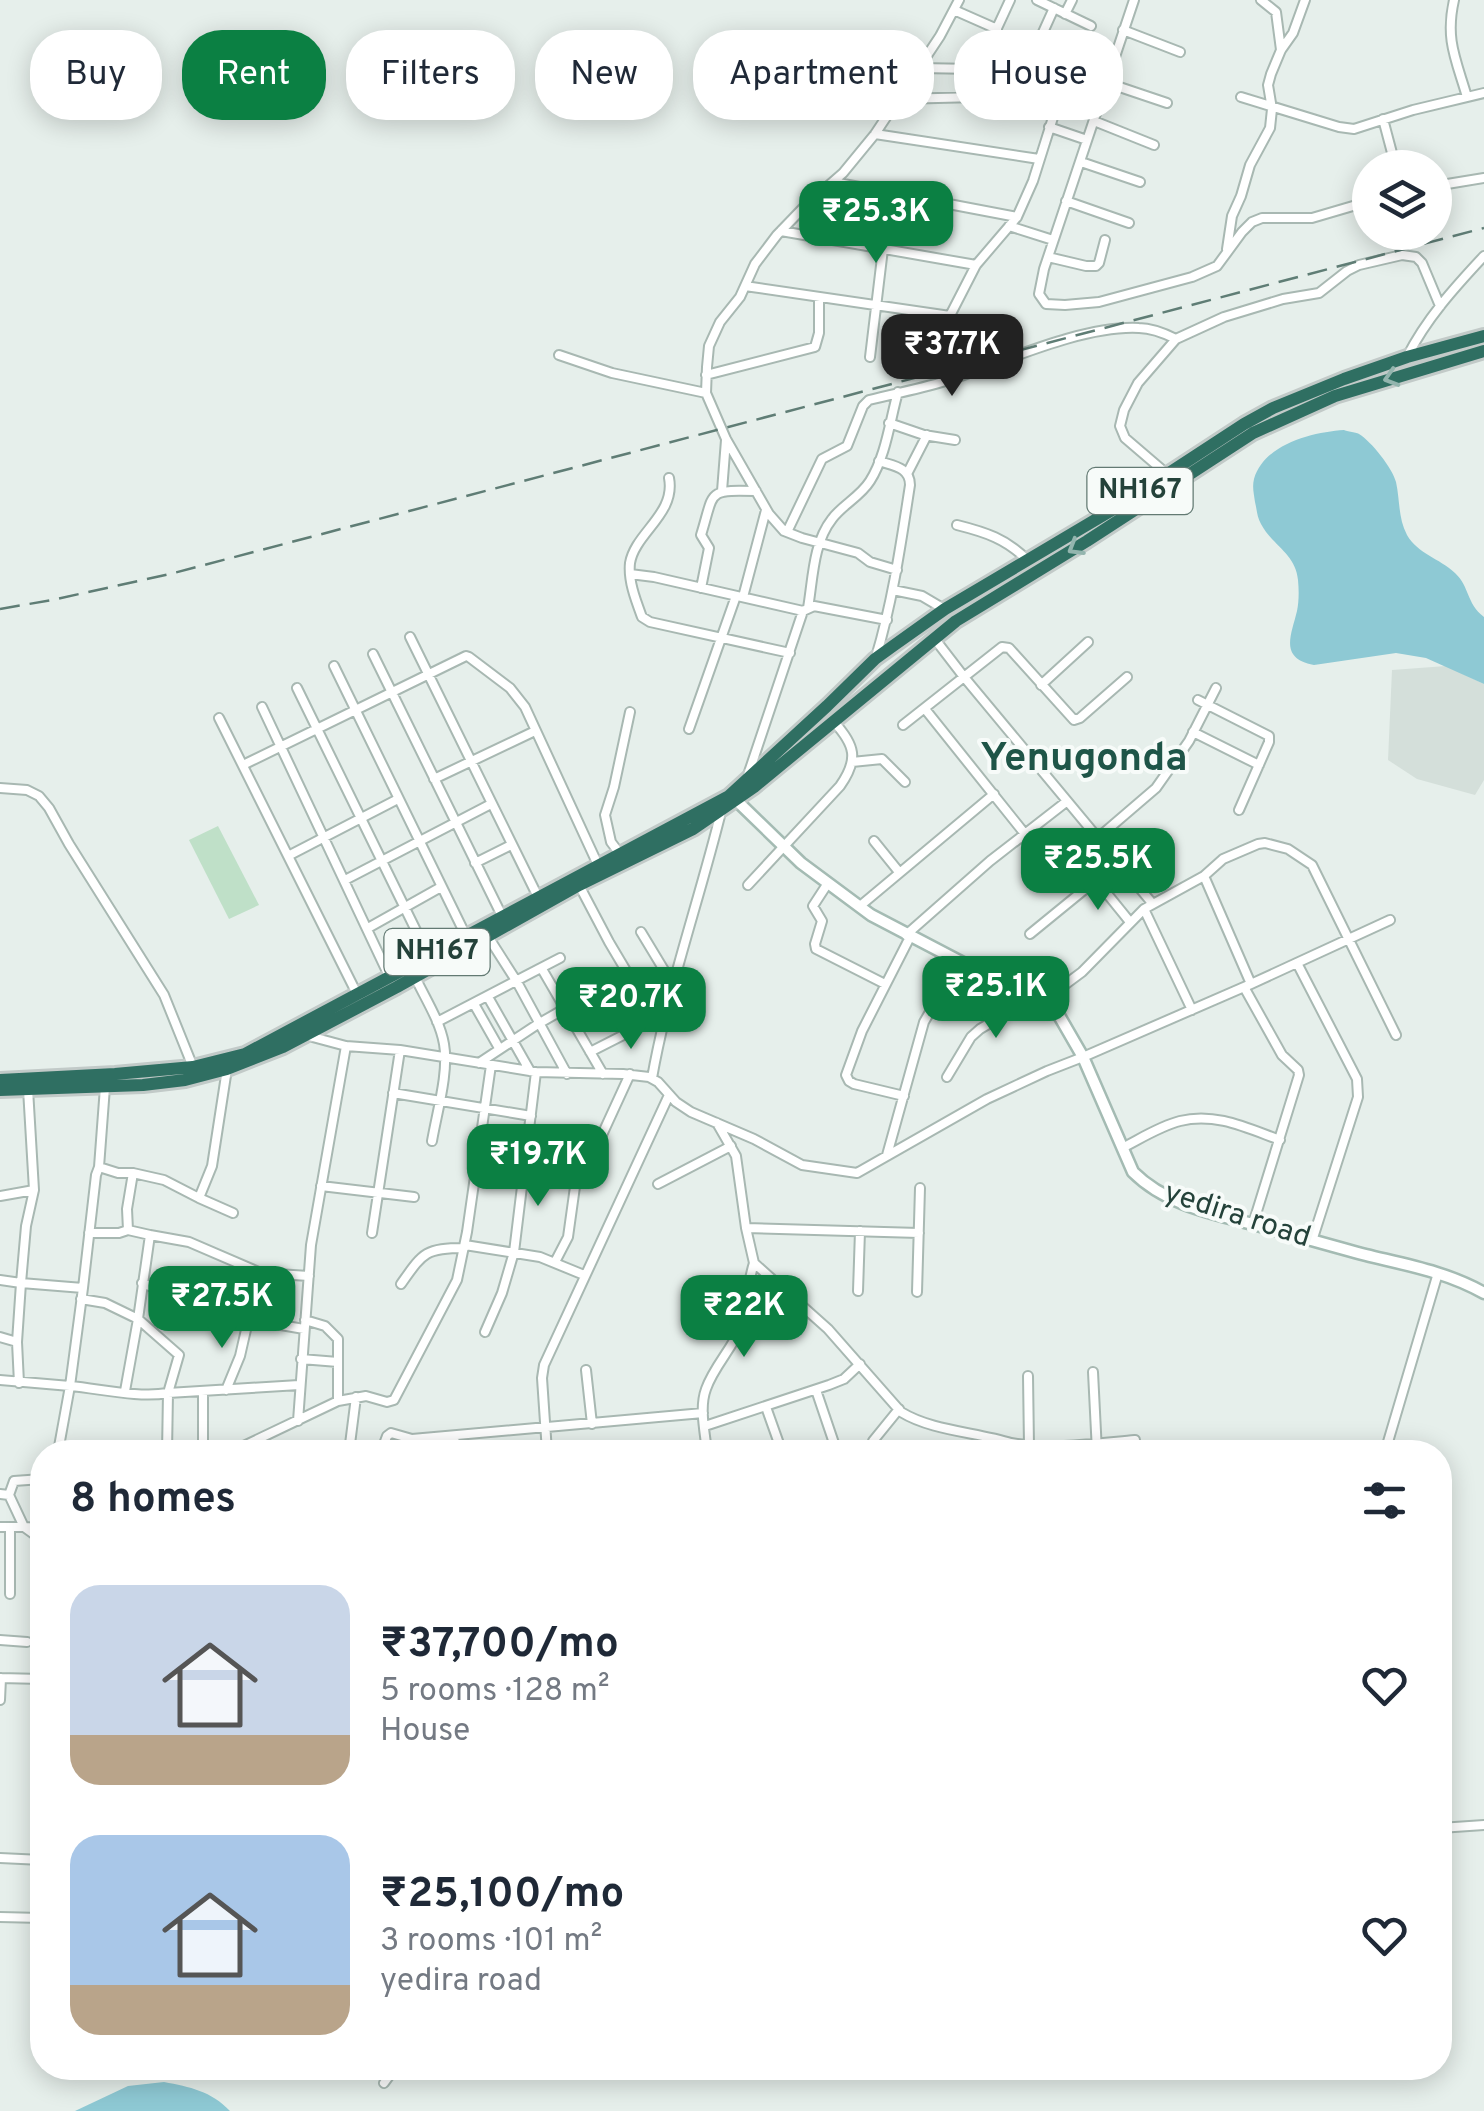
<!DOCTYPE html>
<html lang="en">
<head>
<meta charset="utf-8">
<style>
	body { margin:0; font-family:Overpass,sans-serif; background:#f2f2f3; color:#1f2937; height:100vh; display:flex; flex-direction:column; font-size:38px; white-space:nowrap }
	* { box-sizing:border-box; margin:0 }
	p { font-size:32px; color:#747a83 }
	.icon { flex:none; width:55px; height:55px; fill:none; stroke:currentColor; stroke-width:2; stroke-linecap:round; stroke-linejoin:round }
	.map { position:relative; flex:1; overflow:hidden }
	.details { position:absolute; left:30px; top:1440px; width:1422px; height:640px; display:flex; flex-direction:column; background:#fff; border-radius:40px; box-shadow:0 5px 25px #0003 }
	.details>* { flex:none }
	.hud { position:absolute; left:30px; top:30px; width:1425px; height:90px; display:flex; gap:20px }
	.controls { position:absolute; left:1352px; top:150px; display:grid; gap:20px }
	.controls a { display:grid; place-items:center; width:100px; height:100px; border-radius:50%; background:#fff; box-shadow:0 5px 25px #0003; font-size:50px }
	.price { position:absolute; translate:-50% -85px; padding:0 22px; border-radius:20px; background:#0b8043; color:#fff; font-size:32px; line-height:65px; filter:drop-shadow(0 2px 5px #0008) }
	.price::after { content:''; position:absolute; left:50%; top:60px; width:30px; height:22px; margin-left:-15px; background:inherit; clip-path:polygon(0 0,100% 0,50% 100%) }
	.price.on { background:#222; color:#fff }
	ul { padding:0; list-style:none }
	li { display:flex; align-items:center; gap:30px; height:250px; padding:0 40px }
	li span { display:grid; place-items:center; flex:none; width:280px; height:200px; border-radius:30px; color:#555 }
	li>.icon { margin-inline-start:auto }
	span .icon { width:120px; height:120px; fill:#fffc; stroke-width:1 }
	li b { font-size:42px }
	h2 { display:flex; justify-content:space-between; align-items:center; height:120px; padding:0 40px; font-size:42px }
	.pill { padding:0 35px; border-radius:40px; background:#fff; box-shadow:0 5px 25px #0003; font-size:35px; line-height:90px }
	.pill.on { background:#0b8043; color:#fff }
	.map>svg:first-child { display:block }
	.built { fill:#d4dfda }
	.green { fill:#bfe0c8 }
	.water { fill:#8ec9d4 }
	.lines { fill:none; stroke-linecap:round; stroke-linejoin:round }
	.street-casing { stroke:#a8b8b2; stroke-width:12 }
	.secondary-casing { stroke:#a4bbb3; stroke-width:15 }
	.highway-casing { stroke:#c2cac8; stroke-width:18 }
	.street { stroke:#fff; stroke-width:8 }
	.secondary { stroke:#fff; stroke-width:10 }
	.highway { stroke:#2f6f62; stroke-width:12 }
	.rail { stroke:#5f7d75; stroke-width:2.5; stroke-dasharray:20 10; stroke-linecap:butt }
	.oneway { stroke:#93b5ae }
	.labels { text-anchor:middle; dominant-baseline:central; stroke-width:8; stroke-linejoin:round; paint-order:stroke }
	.shield { fill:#f7fbf9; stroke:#637a73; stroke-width:2.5 }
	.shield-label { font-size:28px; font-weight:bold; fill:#24423a }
	.street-label { font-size:30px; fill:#24423a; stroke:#f7fbf9 }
	.district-label { font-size:40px; font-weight:bold; fill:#1f5548; stroke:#f7fbf9 }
</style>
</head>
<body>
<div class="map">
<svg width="1484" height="2111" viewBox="0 0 1484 2111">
	<rect width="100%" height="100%" fill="#e6efeb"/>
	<!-- built -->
	<path class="built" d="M1446,666L1484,684V780L1475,795L1417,779L1388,760L1392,670Z"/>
	<!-- green -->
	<path class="green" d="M218,826L259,905L229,919L189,840Z"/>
	<!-- water -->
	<path class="water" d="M1344,430C1346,431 1358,433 1359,434C1371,441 1393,469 1396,482C1400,500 1398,518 1407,535C1418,554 1439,558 1455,573C1470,587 1466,603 1484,617V684L1426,658L1396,653L1314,665C1279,658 1291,636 1297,611C1299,602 1299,590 1298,580C1296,554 1272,545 1261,524C1257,517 1257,510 1255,502C1254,494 1252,487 1254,479C1264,444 1313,432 1344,430Z
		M164,2082C190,2087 211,2091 230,2111H75L128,2086Z"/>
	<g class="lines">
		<!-- street casing -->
		<g class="street-casing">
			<path id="street" d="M1037,0L1091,26
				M1134,0L1044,269L1039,294L1046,304L1065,305L1099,302L1192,277L1217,266L1242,232L1252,222L1262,218H1312L1370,201
				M1261,0L1276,12L1281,50
				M1454,0C1445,40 1456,59 1467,97
				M954,10L997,29
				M1065,14L1072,0
				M1123,30L1180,52
				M1035,50L1054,8
				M919,68L1034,70
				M1067,73V64L1073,48
				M982,97L985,54L1010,0
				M1241,97L1339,127L1354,129L1413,110L1484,93
				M898,99L1059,95
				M1383,119L1396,168
				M1094,121L1154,145
				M1049,127L1087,140
				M875,134L1039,159
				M1081,162L1140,182
				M833,182L1017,217
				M1435,186L1484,178
				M1066,201L1129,223
				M1009,226L1053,240
				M781,231L976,265
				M1227,249L1232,216L1241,196L1250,165L1270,128L1272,109L1268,85L1271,74L1281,50L1293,33L1305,0
				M1048,257L1086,266H1096L1099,263L1105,240
				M745,286L950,316
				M936,343L976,265L1017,217L1033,181L1067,73L1072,71L1167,103
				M559,355L612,373L706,393
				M870,357L883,249
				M1407,357C1426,319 1455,287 1484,256
				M706,375L815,347L819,333V297
				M889,423L924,435L955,440
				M908,472L927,435
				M1167,474L1125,438L1120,426L1124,410L1138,383L1176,339L1224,317L1283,299L1319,293L1347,271L1359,265L1402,255L1416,257L1422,263L1440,306
				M669,478C676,514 635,533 630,563C628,581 636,601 642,617L650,622L790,653
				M722,491L726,440
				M957,525C985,532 1007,539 1027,560
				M787,532L822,459L847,446L863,406L869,400C896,393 925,388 952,379C1006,361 1083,325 1139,328C1152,328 1164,333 1176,339
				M897,570L870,562L858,553L802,538L784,531L769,514L726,439L706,393L707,367L709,346L720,322L740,297L755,264L777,235L804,207L843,173L875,134L940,36L959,0
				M630,574L654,577L803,611
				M701,588L709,548L701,535C715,490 706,490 756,491
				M893,590L922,596L944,609
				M743,597L766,510
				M808,608C813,579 813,543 832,519C842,505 860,497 870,481C886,456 890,420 898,392
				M410,637L538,897
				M934,638L964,677L1152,903
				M373,654L502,916
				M876,657C893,600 901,543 910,485C910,467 893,466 879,461
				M334,666L466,936
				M1041,685L1088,642
				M297,688L429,957
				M1198,700L1269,736V742L1239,810
				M262,707L390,978
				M925,709L1025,834
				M219,718L358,996
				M903,725L1002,647L1009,648L1074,720L1080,718L1127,677
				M689,729L736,596
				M1193,732L1259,765
				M852,762L882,759L905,782
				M243,765L466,656L469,657L510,688L525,707L598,865
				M748,775L803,611L814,606L887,620
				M434,779L535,731
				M0,788L27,790L39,796L49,808L69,844L164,995L193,1067
				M874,841L899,872
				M620,854L611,842L605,815L614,787L630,712
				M288,856L398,799
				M475,863L511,845
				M1204,876L1251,984
				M1051,878L1156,788L1189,741L1216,688
				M345,880L491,804
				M1096,880L1130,922
				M828,883L813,906L822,921L815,944L816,949L885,984
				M579,885L609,942L660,1028
				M748,885L840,786C859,759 855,745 834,722
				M860,906L994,794
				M1144,909L1192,1010
				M368,928L441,887
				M641,932L673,985
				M1030,934L1117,863
				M487,935L517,982L567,1074
				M906,935L990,861L1066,802
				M1297,963L1357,1079L1358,1097L1312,1241
				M542,969L603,1074
				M415,977C425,998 440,1021 444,1044C449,1072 437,1112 432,1141
				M1244,987L1282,1055L1298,1070L1299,1075L1253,1224
				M488,997L530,1071
				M1043,1001L1082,972L1144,909L1204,876L1223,859L1258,844L1265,843L1288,849L1312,865L1396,1035
				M474,1004L499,1048
				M437,1022L560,958
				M305,1035L346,1046L400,1050L536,1072L623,1074L649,1077L658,1082L676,1102L691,1112L754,1139L802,1165L857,1173L987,1099L1047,1071L1083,1057L1251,984L1390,920
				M590,1052L655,1019
				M479,1063L538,1024L627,973
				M947,1077L971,1037L980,1029L1035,996
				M652,1078C668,988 699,901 721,812
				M28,1089L34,1190
				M393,1093L531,1116
				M904,1096L854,1084L849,1081L846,1075L862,1031L910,937
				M717,1123L736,1156L746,1228L754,1263L828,1329L901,1412C932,1431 976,1432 1011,1443L1018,1452
				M1122,1148C1140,1139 1160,1126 1180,1121C1215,1112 1247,1128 1280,1140
				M887,1155L924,1022L959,962
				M133,1173L164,1180L199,1198L212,1166L227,1069
				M658,1184L731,1146
				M321,1186L414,1197
				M0,1196L34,1190L26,1226L21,1283L83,1288L70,1386C102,1389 138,1398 168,1393L179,1355L138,1319L125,1391
				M199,1198L233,1213
				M746,1228L919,1233
				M89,1233H119L128,1230L127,1209L133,1173H118L99,1167
				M372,1233L400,1050
				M150,1235L189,1242L261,1273L309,1276
				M465,1245L540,1257L584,1275
				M555,1262L568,1237L579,1158L596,1148L630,1074
				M0,1280L21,1283L17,1342L0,1337
				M142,1283L172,1295L204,1312L304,1329
				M401,1284C423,1253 425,1248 464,1248
				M83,1288L96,1175L99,1167L105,1087
				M858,1291L860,1231
				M917,1292L920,1188
				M81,1299L105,1303L138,1319L150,1235L128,1230
				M305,1320L325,1326L338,1339V1401
				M485,1332L502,1293L514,1252L536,1072
				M17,1342L19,1383
				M301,1359L338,1362
				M586,1370L592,1424
				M1093,1372L1097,1452
				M1028,1376L1029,1446
				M0,1380L70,1386L58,1452
				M226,1390L240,1356L248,1321
				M816,1390L837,1452
				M766,1407L782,1452
				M298,1421L311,1245L346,1046
				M705,1426L829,1385L844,1379L860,1364
				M454,1436L456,1452
				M412,1439L703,1413
				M1011,1443C1053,1450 1093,1444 1135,1440
				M59,1448L109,1452
				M167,1452L168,1393L299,1385
				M203,1452V1391
				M231,1452L338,1401L366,1396L387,1402L394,1400L457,1280L467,1232L491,1065
				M349,1452L356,1397
				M381,1452L387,1436L391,1433L412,1439L415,1443L413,1452
				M547,1452L542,1378L544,1365L669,1095
				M707,1452C705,1432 699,1408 706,1389C714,1366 733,1348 741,1326C748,1305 747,1284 754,1263
				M876,1452L873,1441L899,1409
				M1385,1452L1438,1273
				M0,1494L9,1495L14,1481L42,1479
				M0,1527H24L9,1495
				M10,1527V1594
				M42,1528L24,1527L42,1540
				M0,1640L27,1642
				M0,1678L42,1679
				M0,1700L1,1678
				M1440,1828L1484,1825
				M0,1858L42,1860
				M0,1917L42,1918
				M384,2083L395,2068"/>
		</g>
		<!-- secondary casing -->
		<g class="secondary-casing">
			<path id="secondary" d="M736,800L801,863L871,915L982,973L1035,996L1057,1012L1083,1057L1133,1172C1165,1204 1210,1213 1253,1224C1291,1234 1328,1245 1366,1255C1407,1265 1447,1272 1484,1293"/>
		</g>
		<!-- highway casing -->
		<g class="highway-casing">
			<path id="highway" d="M0,1080L115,1074L193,1067L245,1054L729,796L827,706L875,659L893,646L945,609L1117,507L1244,424L1273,408L1344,379L1407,357L1484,336
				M0,1090L143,1085L185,1080L227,1069L283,1047L397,987L579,885L693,829L754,787L956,621L1087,541L1253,433L1335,396L1484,351"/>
		</g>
		<!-- street -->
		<use href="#street" class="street"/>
		<!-- secondary -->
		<use href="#secondary" class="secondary"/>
		<!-- highway -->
		<use href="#highway" class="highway"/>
		<!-- rail -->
		<path class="rail" d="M0,609L52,600L170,574L1484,228"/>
	</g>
	<!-- one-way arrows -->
	<defs><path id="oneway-chevron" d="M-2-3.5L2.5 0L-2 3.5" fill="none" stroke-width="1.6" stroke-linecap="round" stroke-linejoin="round" transform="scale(2.5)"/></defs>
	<g class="oneway">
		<use href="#oneway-chevron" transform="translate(1391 378) rotate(163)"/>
		<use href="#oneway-chevron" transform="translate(1075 548) rotate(149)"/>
	</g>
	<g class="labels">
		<!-- shield labels -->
		<g class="shield">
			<rect x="1087.5" y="468" width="105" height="46" rx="8"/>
			<rect x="384.5" y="929" width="105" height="46" rx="8"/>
		</g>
		<g class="shield-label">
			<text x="1140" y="491">NH167</text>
			<text x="437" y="952">NH167</text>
		</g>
		<!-- street labels -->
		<g class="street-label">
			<text transform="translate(1237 1216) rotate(18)">yedira road</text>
		</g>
		<!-- district labels -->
		<g class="district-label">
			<text x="1084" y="760">Yenugonda</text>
		</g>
	</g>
</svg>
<div class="controls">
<a><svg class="icon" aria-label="layers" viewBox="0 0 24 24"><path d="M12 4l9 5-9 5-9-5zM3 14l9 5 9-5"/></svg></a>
</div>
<b class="price" style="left:876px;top:266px">₹25.3K</b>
<b class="price on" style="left:952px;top:399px">₹37.7K</b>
<b class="price" style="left:1098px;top:913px">₹25.5K</b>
<b class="price" style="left:996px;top:1041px">₹25.1K</b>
<b class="price" style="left:631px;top:1052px">₹20.7K</b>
<b class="price" style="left:538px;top:1209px">₹19.7K</b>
<b class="price" style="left:222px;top:1351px">₹27.5K</b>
<b class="price" style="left:744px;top:1360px">₹22K</b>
<div class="hud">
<a class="pill">Buy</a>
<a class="pill on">Rent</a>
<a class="pill">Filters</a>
<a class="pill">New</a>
<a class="pill">Apartment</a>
<a class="pill">House</a>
</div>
<section class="details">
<h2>8 homes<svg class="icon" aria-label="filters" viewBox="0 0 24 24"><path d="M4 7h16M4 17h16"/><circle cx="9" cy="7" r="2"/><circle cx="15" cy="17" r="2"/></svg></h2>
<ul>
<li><span style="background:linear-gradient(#c9d6e8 75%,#b9a48a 0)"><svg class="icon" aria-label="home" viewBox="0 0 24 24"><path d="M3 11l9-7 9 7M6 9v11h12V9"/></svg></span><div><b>₹37,700/mo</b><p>5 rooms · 128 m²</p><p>House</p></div><svg class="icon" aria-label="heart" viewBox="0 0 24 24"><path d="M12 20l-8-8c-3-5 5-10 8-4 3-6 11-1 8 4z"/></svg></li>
<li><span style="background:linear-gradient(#a9c7e8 75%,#b9a48a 0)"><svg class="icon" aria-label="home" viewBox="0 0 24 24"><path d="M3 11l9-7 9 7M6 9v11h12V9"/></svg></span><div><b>₹25,100/mo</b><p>3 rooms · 101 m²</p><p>yedira road</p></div><svg class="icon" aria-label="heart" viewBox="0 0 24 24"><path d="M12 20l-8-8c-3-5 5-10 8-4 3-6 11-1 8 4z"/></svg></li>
</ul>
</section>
</div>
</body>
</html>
